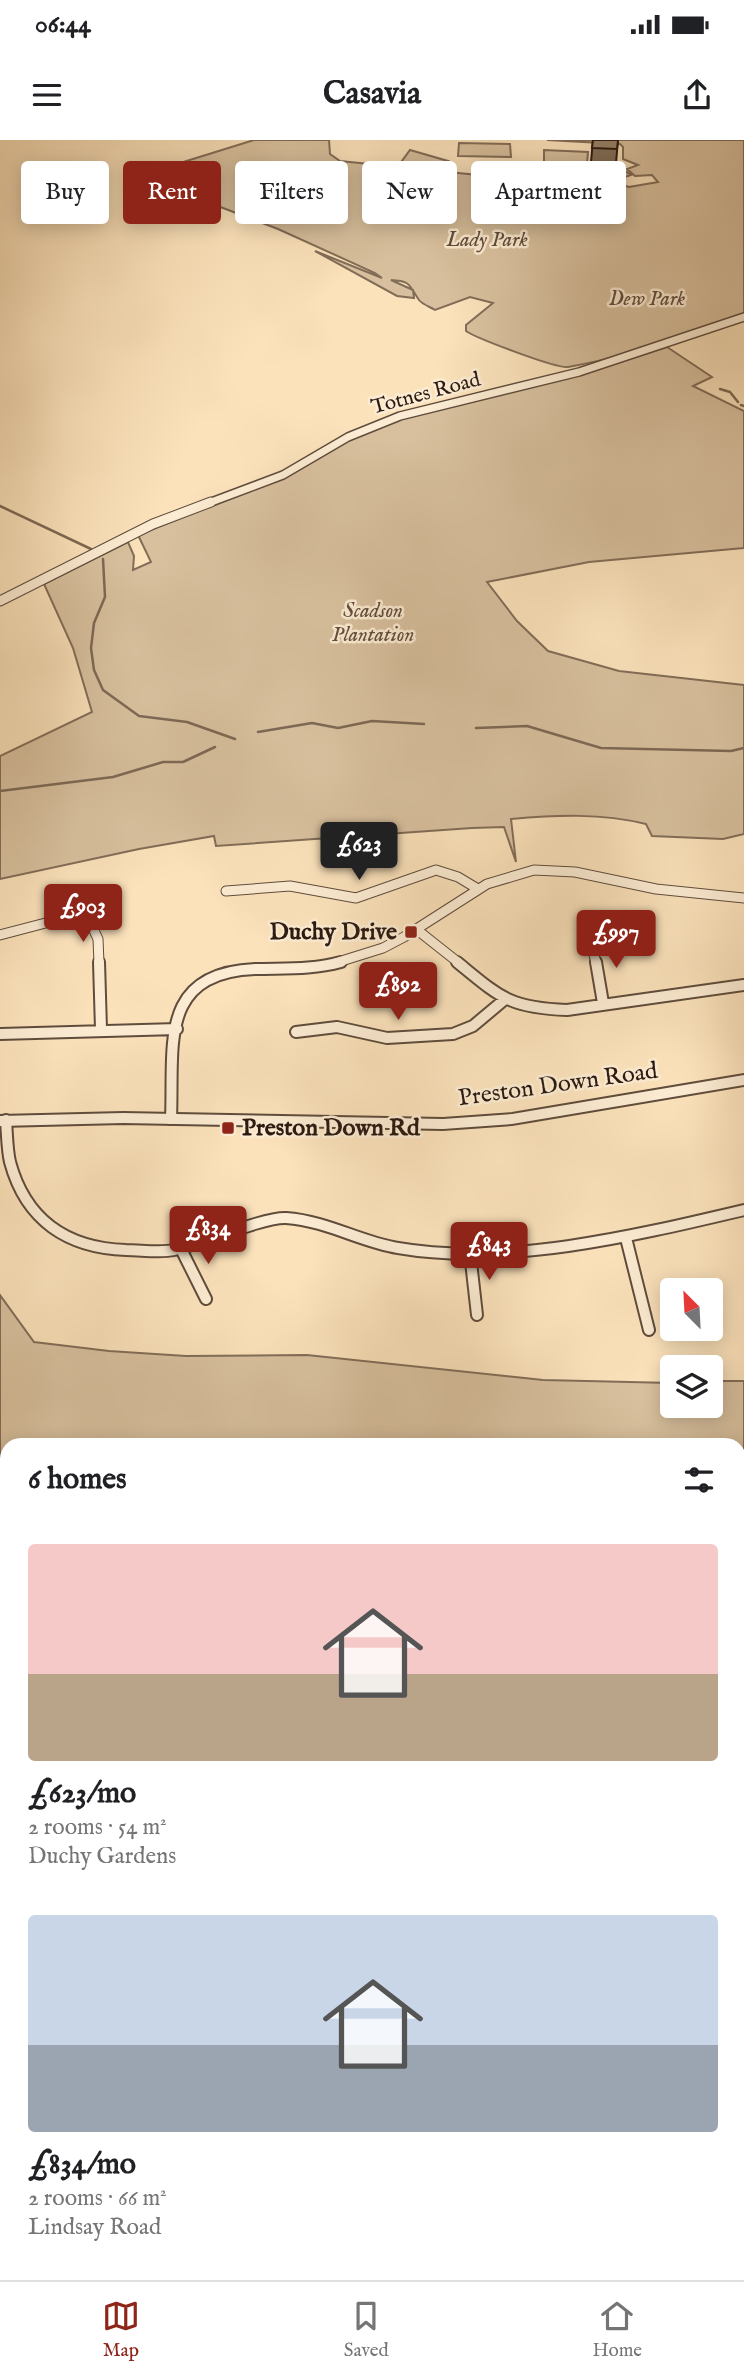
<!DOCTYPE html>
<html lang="en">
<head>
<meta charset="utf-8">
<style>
	body { margin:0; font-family:"IM FELL English",serif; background:#f6f6f6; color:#202124; height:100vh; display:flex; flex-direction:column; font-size:26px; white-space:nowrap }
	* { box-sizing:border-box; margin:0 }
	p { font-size:23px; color:#757577 }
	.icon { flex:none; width:38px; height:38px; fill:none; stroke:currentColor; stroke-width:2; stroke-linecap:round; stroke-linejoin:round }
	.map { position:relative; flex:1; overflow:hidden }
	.panel { position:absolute; left:0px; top:1298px; width:746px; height:842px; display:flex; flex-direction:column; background:#fff; border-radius:21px 21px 0 0; box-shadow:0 4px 18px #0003 }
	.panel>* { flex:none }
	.guide { position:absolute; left:21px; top:21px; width:704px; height:63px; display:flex; gap:14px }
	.needle { width:46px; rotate:336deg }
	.tools { position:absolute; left:660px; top:1138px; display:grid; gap:14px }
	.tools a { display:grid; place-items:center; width:63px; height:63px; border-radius:7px; background:#fff; box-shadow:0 4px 18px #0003; font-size:35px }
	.price { position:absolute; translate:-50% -60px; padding:0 16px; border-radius:7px; background:#8f2418; color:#fff; font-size:23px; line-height:46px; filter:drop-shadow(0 2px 4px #0008) }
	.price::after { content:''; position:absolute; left:50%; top:42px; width:21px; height:16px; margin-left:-10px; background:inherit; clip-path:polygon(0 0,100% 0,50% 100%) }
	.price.on { background:#222; color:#fff }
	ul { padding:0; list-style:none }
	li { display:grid; align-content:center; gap:14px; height:371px; padding:0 28px }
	li span { display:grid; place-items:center; height:217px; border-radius:7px; color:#555 }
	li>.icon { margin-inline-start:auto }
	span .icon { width:126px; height:126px; fill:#fffc; stroke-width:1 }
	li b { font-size:30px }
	h2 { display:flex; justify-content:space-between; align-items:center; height:84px; padding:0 28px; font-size:30px }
	.tag { padding:0 24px; border-radius:7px; background:#fff; box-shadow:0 4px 18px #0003; font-size:24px; line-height:63px }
	.tag.on { background:#8f2418; color:#fff }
	.status { display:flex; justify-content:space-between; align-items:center; height:49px; padding:0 35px; background:#fff; direction:ltr }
	.status svg { height:19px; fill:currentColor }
	header { display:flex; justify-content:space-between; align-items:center; height:91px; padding:0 28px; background:#fff; font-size:32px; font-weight:700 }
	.dock { display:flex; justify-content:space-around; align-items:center; height:98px; border-top:2px solid #e0e0e0; background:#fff; font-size:19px; color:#757577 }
	.dock a { display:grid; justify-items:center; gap:4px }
	.dock .on { color:#8f2418 }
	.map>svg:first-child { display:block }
	.green { fill:#d8c09e; stroke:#826d58; stroke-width:2 }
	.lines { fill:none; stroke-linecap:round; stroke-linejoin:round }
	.stream-far1 { stroke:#7d6955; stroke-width:2.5 }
	.stream { stroke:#7d6955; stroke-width:4.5 }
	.minor-far3-casing { stroke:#5f4c3c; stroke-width:10 }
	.minor-far2-casing { stroke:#5f4c3c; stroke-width:11 }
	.minor-far1-casing { stroke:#5f4c3c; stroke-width:14 }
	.minor-casing { stroke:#5f4c3c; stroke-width:17 }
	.tertiary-casing { stroke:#5f4c3c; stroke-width:4 }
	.minor-far3 { stroke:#fcecd3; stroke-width:7 }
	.minor-far2 { stroke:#fcecd3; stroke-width:9 }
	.minor-far1 { stroke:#fcecd3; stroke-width:10 }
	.minor { stroke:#fcecd3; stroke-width:13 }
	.tertiary { fill:#fcecd3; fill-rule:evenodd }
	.wall { fill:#82705b; stroke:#2b1a12; stroke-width:2 }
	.building { fill:#97826a; stroke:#2b1a12; stroke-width:2 }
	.poi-dot { fill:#8f2418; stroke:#fcecd3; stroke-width:2.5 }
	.labels { text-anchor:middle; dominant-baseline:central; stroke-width:5; stroke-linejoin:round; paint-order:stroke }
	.far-park-label { font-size:21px; font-style:italic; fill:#5f4c3c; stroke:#fcecd3 }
	.far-street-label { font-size:21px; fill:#2b1a12; stroke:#fcecd3 }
	.poi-label { font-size:24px; font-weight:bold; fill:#2b1a12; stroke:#fcecd3; text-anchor:end }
	.street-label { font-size:24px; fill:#2b1a12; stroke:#fcecd3 }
</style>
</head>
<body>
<div class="status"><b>06:44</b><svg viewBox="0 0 49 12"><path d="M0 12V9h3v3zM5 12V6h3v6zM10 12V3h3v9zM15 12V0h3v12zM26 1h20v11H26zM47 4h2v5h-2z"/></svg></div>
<header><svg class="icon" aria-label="menu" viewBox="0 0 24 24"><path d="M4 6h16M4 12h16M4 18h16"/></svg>Casavia<svg class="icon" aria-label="share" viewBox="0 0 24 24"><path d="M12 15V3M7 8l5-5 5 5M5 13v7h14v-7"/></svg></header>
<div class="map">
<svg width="744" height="2140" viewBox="0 0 744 2140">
	<rect width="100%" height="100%" fill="#fbe2bb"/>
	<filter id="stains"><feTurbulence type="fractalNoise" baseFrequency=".00286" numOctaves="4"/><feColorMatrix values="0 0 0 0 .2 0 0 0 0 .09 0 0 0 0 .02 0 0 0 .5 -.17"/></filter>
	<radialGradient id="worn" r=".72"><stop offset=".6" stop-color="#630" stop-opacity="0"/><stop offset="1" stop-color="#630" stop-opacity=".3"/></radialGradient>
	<!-- green -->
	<path class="green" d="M254,0H329L330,14L340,21L538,41L554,46L571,44L543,39L540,22H544V10L588,12L587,24L616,25L631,35L607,43V52L610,45L615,43L629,47L658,42L652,35L635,36L627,29L638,25L623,19V7L620,4L547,0H744V177C686,194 627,217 568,227C557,229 476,198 466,191V185L493,163L470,157L435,170C430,167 422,164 419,160C409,146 412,141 391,140L413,150L414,158L397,156L315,111L382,138L375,133L278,89L210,63L151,32Z
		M459,3L510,4L511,17L458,16Z
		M410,10L448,21L436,30L399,25Z
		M667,207L712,237L693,246L744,271V408L589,422L487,442L517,481L548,511L619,531L744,545V694L723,699L652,696L646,684C601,673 556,675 511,679L516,722L504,687L472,688L216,706L214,696L139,709L0,739V616L92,572L73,508L44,444L128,402L134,416L133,430L151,422L138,395L280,339L360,294L410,275L602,228Z
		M0,1155L34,1202L109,1211L186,1216L307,1215L543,1240L672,1243V1265H710L711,1241H744V1391L739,1393L738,1306H7V1512L0,1513Z"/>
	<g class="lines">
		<!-- stream-far1 -->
		<path class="stream-far1" d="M720,249L730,252L738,262
			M741,265L744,266
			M0,366L91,409
			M103,419L105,457L94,483L91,508L94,530L103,550L139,576L187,582L235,599
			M476,588L527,586L601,608L731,611L744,608
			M258,592L312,583L338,588L372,581L424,584
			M0,651L113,637L163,622H183L215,607"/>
		<!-- stream -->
		<path class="stream" d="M0,1505L7,1504"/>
		<!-- minor-far3 casing -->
		<g class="minor-far3-casing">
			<path id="minor-far3" d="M206,364L283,335L348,297L400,276L579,232L744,177"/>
		</g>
		<!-- minor-far2 casing -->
		<g class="minor-far2-casing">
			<path id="minor-far2" d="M0,461L153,384L211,362
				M226,751L290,746L356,758L436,730L458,737L478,749
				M416,789L459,823
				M0,795L57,780H89L98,799L99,823
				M592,806L596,823
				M335,823L383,808L404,797L487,744L534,730L575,732L656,749L744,758"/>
		</g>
		<!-- minor-far1 casing -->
		<g class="minor-far1-casing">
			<path id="minor-far1" d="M99,822L101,889
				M457,822C500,857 509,868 567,870L744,845
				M596,822L603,863
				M296,892L337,887L387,898L453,894L473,886L504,860
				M0,894L177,889
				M171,979C174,905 158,833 255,829C284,828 312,830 341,822
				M6,980C7,993 7,1009 10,1022C26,1081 68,1108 126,1110C141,1110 160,1113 174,1110C201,1104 264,1077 286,1078C328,1081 360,1102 398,1108C507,1127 638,1095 744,1070
				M626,1098L649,1190
				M181,1109L206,1159
				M470,1113L477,1175"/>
		</g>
		<!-- minor casing -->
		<g class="minor-casing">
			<path id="minor" d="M738,1471L744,1470
				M0,1522L7,1521
				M738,1764L744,1754
				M738,1898L744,1901
				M0,1935L7,1948
				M738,2012L744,2007
				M100,2133L103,2140
				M245,2140L247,2133
				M566,2140L576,2133"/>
		</g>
		<!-- tertiary casing -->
		<g class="tertiary-casing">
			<path id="tertiary" d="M744,935V945L512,984L443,989L123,983L0,986V976L123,973L443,979L512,974Z"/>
		</g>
		<!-- minor-far3 -->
		<use href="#minor-far3" class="minor-far3"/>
		<!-- minor-far2 -->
		<use href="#minor-far2" class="minor-far2"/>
		<!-- minor-far1 -->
		<use href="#minor-far1" class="minor-far1"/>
		<!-- minor -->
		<use href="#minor" class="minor"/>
		<!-- tertiary -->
		<use href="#tertiary" class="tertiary"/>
	</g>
	<!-- wall -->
	<path class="wall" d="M593,0H618L616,23L591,22Z"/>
	<!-- building -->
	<path class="building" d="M593,0H618L617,9L592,8Z"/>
	<!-- markers -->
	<g class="poi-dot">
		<rect x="404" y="785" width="14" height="14" rx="3.5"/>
		<rect x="221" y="981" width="14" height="14" rx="3.5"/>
	</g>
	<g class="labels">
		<!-- far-park labels -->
		<g class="far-park-label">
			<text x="487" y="100">Lady Park</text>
			<text x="647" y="159">Dew Park</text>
			<text x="373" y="471">Scadson<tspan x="373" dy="24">Plantation</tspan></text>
		</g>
		<!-- far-street labels -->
		<g class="far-street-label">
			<text transform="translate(426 254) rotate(-15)">Totnes Road</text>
		</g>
		<!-- poi labels -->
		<g class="poi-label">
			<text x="397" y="792">Duchy Drive</text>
			<text x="242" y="988" text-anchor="start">Preston Down Rd</text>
		</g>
		<!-- street labels -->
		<g class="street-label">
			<text transform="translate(558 945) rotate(-8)">Preston Down Road</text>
		</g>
	</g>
	<rect width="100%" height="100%" filter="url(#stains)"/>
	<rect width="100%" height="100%" fill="url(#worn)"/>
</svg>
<div class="tools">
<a><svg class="needle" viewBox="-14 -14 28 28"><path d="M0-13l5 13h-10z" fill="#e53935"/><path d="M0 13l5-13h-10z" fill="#757577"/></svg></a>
<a><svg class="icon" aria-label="layers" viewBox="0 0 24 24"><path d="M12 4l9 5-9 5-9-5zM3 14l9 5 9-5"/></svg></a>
</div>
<b class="price on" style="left:359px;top:742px">£623</b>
<b class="price" style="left:83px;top:804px">£903</b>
<b class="price" style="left:616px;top:830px">£997</b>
<b class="price" style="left:398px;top:882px">£892</b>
<b class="price" style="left:208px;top:1126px">£834</b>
<b class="price" style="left:489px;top:1142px">£843</b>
<div class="guide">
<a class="tag">Buy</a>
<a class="tag on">Rent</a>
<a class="tag">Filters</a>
<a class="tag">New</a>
<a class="tag">Apartment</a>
</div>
<section class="panel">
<h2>6 homes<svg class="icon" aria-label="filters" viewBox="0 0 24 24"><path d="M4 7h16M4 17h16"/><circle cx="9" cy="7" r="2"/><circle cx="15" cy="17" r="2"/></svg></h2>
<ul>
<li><span style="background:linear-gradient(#f6c9c9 60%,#b9a48a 0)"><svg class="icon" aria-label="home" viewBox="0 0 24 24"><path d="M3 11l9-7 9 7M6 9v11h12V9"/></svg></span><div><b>£623/mo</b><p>2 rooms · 54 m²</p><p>Duchy Gardens</p></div></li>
<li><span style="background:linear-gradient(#c9d6e8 60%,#9aa5b1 0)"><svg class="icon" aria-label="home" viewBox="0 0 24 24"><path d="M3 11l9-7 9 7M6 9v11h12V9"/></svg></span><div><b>£834/mo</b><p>2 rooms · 66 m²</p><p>Lindsay Road</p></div></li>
</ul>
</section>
</div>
<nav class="dock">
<a class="on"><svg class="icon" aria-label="map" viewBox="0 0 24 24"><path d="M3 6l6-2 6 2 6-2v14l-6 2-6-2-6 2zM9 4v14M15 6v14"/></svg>Map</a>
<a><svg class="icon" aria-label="saved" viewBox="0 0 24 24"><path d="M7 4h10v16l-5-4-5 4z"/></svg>Saved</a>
<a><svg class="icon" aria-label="home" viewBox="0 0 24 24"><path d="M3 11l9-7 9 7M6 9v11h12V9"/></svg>Home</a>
</nav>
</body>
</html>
